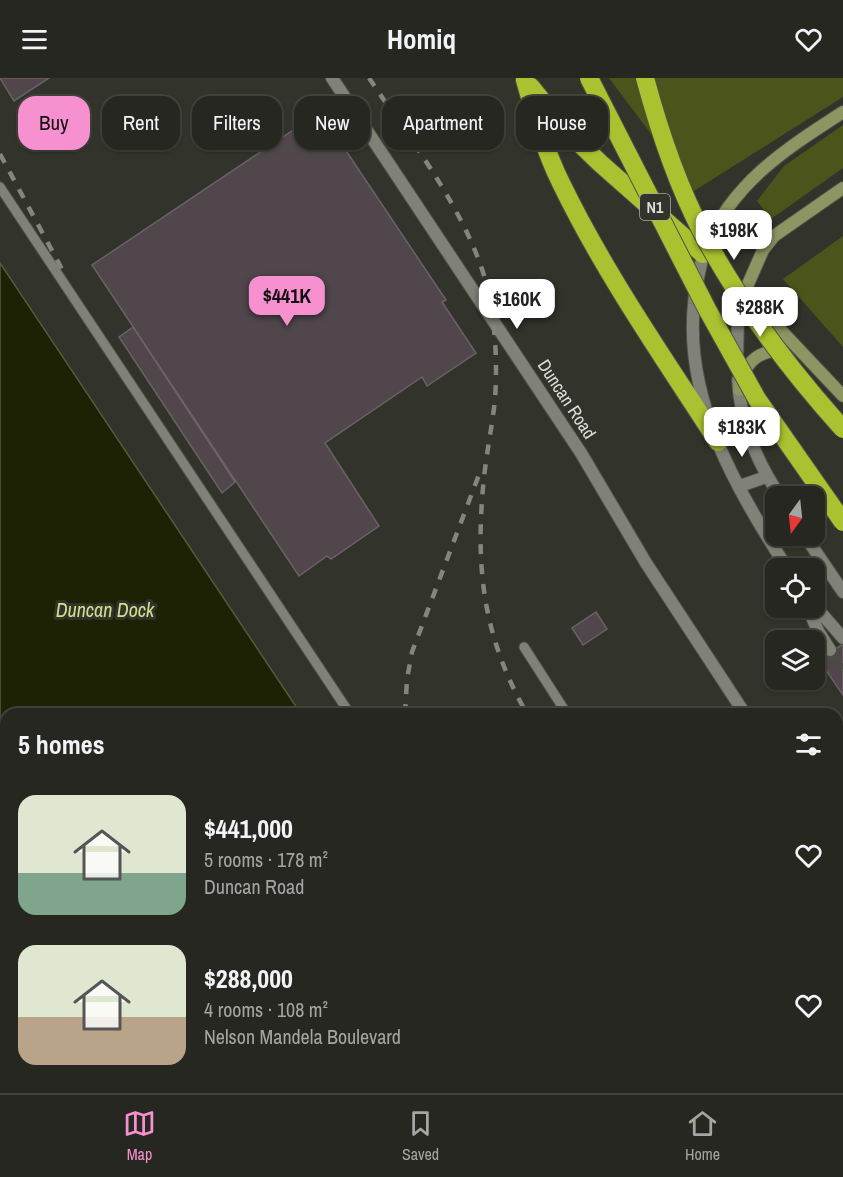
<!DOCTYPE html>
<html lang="en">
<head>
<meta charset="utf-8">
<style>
	body { margin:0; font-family:"Archivo Narrow",sans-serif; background:#32332d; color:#f1f3f6; height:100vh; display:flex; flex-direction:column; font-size:22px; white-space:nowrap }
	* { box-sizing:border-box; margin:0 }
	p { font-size:20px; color:#a4a5a5 }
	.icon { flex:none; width:33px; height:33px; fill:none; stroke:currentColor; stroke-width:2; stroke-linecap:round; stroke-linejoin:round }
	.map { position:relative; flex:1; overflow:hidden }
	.side { position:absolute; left:0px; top:630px; width:843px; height:386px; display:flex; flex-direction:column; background:#262720; border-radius:18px 18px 0 0; box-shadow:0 2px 4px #0004,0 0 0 2px #42443e }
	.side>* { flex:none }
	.banner { position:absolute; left:18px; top:18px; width:807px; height:54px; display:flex; gap:12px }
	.needle { width:39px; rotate:195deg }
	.tools { position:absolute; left:765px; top:408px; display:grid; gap:12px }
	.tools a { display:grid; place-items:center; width:60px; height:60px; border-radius:12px; background:#262720; box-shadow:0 2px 4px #0004,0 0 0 2px #42443e; font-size:30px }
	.price { position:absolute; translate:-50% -51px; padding:0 14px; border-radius:12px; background:#fff; color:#222; font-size:20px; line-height:39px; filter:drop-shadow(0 2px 3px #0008) }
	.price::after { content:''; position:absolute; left:50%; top:36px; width:18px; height:14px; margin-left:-9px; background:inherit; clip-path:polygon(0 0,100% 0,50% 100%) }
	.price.selected { background:#f690cf; color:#111 }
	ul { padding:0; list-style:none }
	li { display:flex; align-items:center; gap:18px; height:150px; padding:0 18px }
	li span { display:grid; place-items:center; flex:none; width:168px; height:120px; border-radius:18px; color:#555 }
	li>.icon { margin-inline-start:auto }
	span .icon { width:72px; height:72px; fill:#fffc; stroke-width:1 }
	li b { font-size:26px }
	h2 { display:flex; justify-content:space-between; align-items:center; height:72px; padding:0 18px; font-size:26px }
	.pill { padding:0 21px; border-radius:18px; background:#262720; box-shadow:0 2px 4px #0004,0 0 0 2px #42443e; font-size:21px; line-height:54px }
	.pill.selected { background:#f690cf; color:#111 }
	header { display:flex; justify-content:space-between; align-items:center; height:78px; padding:0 18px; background:#262720; font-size:27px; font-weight:700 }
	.menu { display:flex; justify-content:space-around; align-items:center; height:84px; border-top:2px solid #42443e; background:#262720; font-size:16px; color:#a4a5a5 }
	.menu a { display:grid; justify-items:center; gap:3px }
	.menu .selected { color:#f690cf }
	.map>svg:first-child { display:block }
	.green { fill:#4b551b }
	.water { fill:#1d2204; stroke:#565a43; stroke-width:1.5 }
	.building { fill:#50464c; stroke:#6b6166; stroke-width:1.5 }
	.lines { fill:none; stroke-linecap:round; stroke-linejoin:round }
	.street-tunnel { stroke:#4b4d45; stroke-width:12; stroke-dasharray:12 6; stroke-linecap:butt }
	.lane-casing { stroke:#50524a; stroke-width:11 }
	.street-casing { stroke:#50524a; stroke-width:14 }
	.secondary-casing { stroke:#50524a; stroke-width:14 }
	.highway-casing { stroke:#50524a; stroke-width:20 }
	.lane { stroke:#808278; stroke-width:9 }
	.street { stroke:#808278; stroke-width:12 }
	.secondary { stroke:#8d9562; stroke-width:12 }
	.highway { stroke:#aac22f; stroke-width:18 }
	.rail { stroke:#84867e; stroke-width:4.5; stroke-dasharray:10 10; stroke-linecap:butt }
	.highway-bridge-casing { stroke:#50524a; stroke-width:20; stroke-linecap:butt }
	.highway-bridge { stroke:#aac22f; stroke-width:18 }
	.labels { text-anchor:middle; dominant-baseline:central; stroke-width:6; stroke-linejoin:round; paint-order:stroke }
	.shield { fill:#32342b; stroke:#a8aaa3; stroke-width:1.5 }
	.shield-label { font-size:16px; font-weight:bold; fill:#dadcd6 }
	.street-label { font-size:18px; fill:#dadcd6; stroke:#32342b }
	.water-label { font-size:20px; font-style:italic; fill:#cee18a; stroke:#32342b }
</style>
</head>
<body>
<header><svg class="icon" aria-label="menu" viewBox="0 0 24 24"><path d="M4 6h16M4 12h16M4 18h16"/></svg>Homiq<svg class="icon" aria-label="heart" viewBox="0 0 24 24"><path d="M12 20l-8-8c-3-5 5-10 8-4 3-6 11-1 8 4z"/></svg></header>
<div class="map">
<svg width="843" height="1015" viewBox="0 0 843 1015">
	<rect width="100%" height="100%" fill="#32342b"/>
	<!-- green -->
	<path class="green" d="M609,0H843V19L694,113Z
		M843,47V90L771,141L757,123L784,88Z
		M843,158V269L783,201Z"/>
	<!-- water -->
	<path class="water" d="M0,185L301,636H6V1010H549L552,1015H0Z"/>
	<!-- building -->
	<path class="building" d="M0,0H49L14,23Z
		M320,34L446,222L442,224L476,275L427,308L422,299L325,365L379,448L331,481L327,478L299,498L92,187Z
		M133,249L235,404L222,415L119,259Z
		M596,534L607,551L583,567L572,550Z
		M843,566V617L819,582Z
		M837,925L843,934V1007L837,998Z
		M629,1010H768L772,1015H633Z"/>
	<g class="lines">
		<!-- street-tunnel -->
		<path class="street-tunnel" d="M830,572L843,591"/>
		<!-- lane casing -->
		<g class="lane-casing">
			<path id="lane" d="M0,109L350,636
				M524,569L567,636
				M837,851L843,860
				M597,1010L601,1015
				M808,1010L812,1015"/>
		</g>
		<!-- street casing -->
		<g class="street-casing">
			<path id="street" d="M332,0L581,375L646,485L745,636
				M703,176C700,193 695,209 694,226C684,322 737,413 787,490
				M737,282L738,238L743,219
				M738,302C740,343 757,385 780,418
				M740,408L766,399
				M805,458L843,514
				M814,527L843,560
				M808,530L818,553L830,572
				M837,775L843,785"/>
		</g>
		<!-- secondary casing -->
		<g class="secondary-casing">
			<path id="secondary" d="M706,169C733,104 786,71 843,34
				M742,211L843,318
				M745,213L763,172L774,158L843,110
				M739,312C743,287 755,273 782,272"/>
		</g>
		<!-- highway casing -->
		<g class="highway-casing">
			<path id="highway" d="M525,2C535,37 545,73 561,105C605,196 664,280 718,364
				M531,9L563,49L600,85L703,176"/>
		</g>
		<!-- lane -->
		<use href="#lane" class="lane"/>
		<!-- street -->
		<use href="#street" class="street"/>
		<!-- secondary -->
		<use href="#secondary" class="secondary"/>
		<!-- highway -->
		<use href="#highway" class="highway"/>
		<!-- rail -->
		<path class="rail" d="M369,0C413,66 478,147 491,227C496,258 497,291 495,322C492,348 487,373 484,399C475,487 482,557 527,636
			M0,76L63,193
			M405,636L407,601L412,574L480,394
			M776,1010L780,1015
			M789,1010L792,1015"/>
		<!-- highway-bridge casing -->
		<g class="highway-bridge-casing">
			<path id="highway-bridge" d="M589,0L707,231L757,321L843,444
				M645,0C659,52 677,106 702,154C740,226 789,291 843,351"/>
		</g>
		<!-- highway-bridge -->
		<use href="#highway-bridge" class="highway-bridge"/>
	</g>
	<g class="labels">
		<!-- shield labels -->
		<rect class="shield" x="640" y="116" width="30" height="26" rx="4.5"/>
		<g class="shield-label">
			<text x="655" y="129">N1</text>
		</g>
		<!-- street labels -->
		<g class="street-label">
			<text transform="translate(567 321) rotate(57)">Duncan Road</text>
		</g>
		<!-- water labels -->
		<g class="water-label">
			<text x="105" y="531">Duncan Dock</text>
		</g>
	</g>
</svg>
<div class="tools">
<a><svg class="needle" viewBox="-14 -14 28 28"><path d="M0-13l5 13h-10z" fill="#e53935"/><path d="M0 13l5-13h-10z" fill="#a4a5a5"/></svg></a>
<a><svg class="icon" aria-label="locate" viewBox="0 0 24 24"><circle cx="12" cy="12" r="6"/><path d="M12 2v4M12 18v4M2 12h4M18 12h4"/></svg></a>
<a><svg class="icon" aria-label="layers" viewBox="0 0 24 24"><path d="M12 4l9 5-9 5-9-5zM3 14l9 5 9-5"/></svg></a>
</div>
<b class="price" style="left:734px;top:183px">$198K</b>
<b class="price selected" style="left:287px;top:249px">$441K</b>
<b class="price" style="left:517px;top:252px">$160K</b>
<b class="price" style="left:760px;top:260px">$288K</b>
<b class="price" style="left:742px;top:380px">$183K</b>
<div class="banner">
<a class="pill selected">Buy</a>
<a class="pill">Rent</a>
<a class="pill">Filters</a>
<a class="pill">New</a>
<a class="pill">Apartment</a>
<a class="pill">House</a>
</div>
<section class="side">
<h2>5 homes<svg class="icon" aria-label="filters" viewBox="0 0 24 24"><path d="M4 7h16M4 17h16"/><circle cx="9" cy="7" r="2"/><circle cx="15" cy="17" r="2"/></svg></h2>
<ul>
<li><span style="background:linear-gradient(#dfe7d0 65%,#7fa58c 0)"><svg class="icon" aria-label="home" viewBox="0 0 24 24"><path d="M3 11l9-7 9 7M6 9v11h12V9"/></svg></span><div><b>$441,000</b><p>5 rooms · 178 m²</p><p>Duncan Road</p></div><svg class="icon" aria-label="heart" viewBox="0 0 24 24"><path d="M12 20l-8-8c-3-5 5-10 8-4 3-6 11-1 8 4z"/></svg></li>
<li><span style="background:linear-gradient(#dfe7d0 60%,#b9a48a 0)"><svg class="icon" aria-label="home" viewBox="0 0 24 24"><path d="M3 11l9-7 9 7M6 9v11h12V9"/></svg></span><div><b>$288,000</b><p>4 rooms · 108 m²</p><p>Nelson Mandela Boulevard</p></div><svg class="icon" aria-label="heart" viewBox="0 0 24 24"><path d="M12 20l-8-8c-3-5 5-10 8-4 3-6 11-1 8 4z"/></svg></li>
</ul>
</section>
</div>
<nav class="menu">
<a class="selected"><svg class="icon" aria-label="map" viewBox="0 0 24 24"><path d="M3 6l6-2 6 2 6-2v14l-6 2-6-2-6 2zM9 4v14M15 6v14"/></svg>Map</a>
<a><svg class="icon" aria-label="saved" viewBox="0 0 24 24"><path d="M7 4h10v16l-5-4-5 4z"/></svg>Saved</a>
<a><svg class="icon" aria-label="home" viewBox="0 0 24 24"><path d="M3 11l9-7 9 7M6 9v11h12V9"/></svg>Home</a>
</nav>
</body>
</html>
